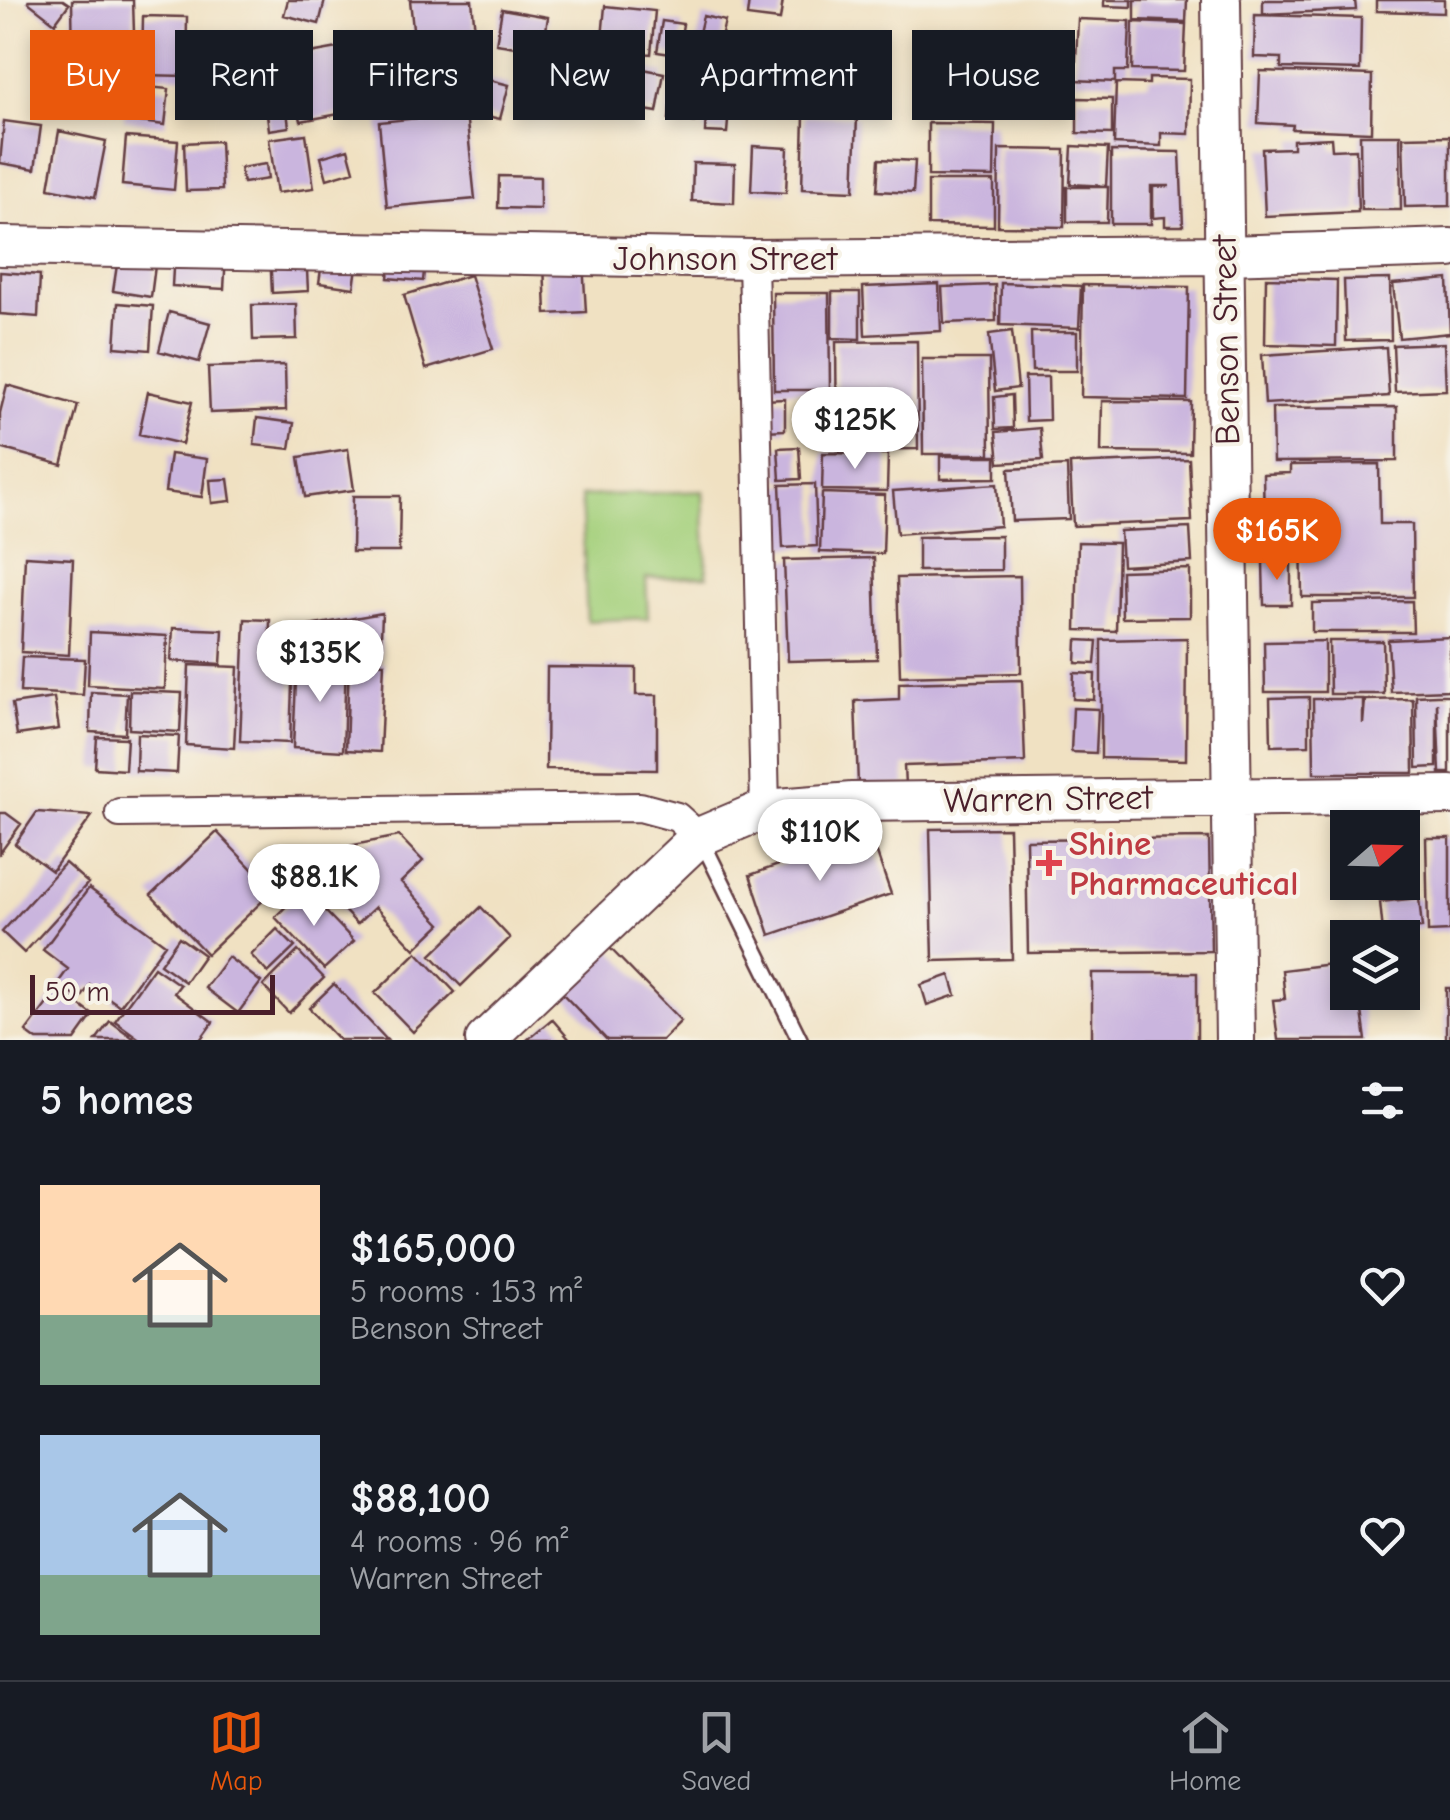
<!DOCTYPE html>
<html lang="en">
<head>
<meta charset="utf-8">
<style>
	body { margin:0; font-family:"Comic Neue",sans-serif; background:#242831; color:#f1f3f6; height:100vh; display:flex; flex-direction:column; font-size:38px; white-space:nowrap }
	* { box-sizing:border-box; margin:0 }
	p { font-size:32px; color:#9ea1a6 }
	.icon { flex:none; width:55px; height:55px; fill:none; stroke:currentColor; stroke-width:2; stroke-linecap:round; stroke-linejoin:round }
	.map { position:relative; height:1040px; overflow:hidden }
	.side { display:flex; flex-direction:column; background:#171b24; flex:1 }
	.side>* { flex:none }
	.top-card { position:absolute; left:30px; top:30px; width:1390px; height:90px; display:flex; gap:20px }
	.needle { width:65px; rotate:70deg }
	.fabs { position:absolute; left:1330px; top:810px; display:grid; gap:20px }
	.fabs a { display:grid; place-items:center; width:90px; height:90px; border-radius:0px; background:#171b24; box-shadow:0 5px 15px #0003; font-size:50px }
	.scale { position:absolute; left:30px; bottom:25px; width:245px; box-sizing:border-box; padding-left:10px; border:5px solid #4a1f2b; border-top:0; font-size:28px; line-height:35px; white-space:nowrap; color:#4a1f2b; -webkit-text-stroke:8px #f7f3e8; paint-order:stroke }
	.price { position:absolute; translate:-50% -85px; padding:0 22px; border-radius:35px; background:#fff; color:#222; font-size:32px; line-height:65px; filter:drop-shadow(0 2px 5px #0008) }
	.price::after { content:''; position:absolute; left:50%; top:60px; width:30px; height:22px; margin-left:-15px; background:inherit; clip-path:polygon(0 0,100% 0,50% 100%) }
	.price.selected { background:#ea580c; color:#fff }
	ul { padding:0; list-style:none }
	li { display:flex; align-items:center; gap:30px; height:250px; padding:0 40px }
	li span { display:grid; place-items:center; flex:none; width:280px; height:200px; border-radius:0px; color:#555 }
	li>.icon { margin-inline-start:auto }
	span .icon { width:120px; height:120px; fill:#fffc; stroke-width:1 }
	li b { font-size:42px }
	h2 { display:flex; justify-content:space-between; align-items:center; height:120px; padding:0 40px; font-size:42px }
	.tag { padding:0 35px; border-radius:0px; background:#171b24; box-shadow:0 5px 15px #0003; font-size:35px; line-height:90px }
	.tag.selected { background:#ea580c; color:#fff }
	.menu { display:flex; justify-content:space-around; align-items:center; height:140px; border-top:2px solid #363941; background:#171b24; font-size:28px; color:#9ea1a6 }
	.menu a { display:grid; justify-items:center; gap:5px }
	.menu .selected { color:#ea580c }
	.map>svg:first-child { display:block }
	.green { fill:#a4d07c; stroke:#777854; stroke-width:2.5 }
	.building { fill:#cab5de }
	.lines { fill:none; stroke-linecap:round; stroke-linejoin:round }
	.lane-casing { stroke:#633c42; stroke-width:19 }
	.street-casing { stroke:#633c42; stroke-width:32 }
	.secondary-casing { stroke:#633c42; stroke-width:42 }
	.lane { stroke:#fff; stroke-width:14 }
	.street { stroke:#fff; stroke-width:28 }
	.secondary { stroke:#fff; stroke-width:38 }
	.health-dot { fill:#e0444e; stroke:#f7f3e8; stroke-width:4 }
	.labels { text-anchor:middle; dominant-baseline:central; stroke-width:8; stroke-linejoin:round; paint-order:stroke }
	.street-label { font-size:35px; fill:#4a1f2b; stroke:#f7f3e8 }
	.health-label { font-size:35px; font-weight:bold; fill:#be3a42; stroke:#f7f3e8; text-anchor:start }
</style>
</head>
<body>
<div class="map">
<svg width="1450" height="1040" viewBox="0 0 1450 1040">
	<rect width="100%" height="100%" fill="#f7f3e8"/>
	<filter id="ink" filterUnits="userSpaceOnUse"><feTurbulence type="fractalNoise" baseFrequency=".01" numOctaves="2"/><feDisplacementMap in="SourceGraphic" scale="20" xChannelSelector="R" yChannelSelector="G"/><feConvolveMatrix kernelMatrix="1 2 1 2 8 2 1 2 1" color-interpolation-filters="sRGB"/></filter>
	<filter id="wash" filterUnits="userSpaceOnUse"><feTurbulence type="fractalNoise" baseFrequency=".0048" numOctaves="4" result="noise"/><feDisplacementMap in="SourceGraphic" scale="40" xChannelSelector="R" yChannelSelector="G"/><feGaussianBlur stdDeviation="2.25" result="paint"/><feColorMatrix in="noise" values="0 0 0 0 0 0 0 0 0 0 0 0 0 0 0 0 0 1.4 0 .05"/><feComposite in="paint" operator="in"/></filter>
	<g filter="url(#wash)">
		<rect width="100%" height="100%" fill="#f0e1c2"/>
		<!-- green -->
		<path class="green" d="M703,491L707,576L646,578L648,618L587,621L581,496Z"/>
		<g id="blocks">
			<!-- building -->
			<path class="building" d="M29,0H63L69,4L55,23L28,2Z
				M72,0H133L135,67L73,68Z
				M288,0H325L319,24L284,15Z
				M410,0H472L475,32L414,38Z
				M749,0H783L780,20L747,16Z
				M1104,0H1132V7L1104,6Z
				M1135,0H1187L1186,22L1135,20Z
				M1263,0H1355L1356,10L1263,14Z
				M1376,0H1444V13L1376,11Z
				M605,6L655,11L651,54L601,49Z
				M502,9L548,17L543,51L496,44Z
				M1255,15L1361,18L1360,70L1281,68V58L1254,57Z
				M143,16L187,17L186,76L142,75Z
				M703,16L725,21L715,64L693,58Z
				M1078,19L1130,21L1128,71H1115V82L1075,80Z
				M662,21L683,24L678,55L657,52Z
				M1133,22L1186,24L1184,71L1132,70Z
				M765,46L788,78L755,103L731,70Z
				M338,48L350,112L301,121L288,57Z
				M203,67L231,69L229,97L201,96Z
				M577,67L617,69L615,108L575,105Z
				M633,67L664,73L657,112L627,107Z
				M1260,71L1372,75L1371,132L1292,129L1293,125L1258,123Z
				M478,77L509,85L500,119L469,112Z
				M1149,78L1190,79L1189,134L1161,133V146L1114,144L1116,83L1149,84Z
				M283,80L289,127L269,130L263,83Z
				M672,84L698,86L694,122L669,119Z
				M127,85L169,89L165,125L124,120Z
				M707,95L730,97L727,133L705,132Z
				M1077,98L1112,99V134L1077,133Z
				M466,113L475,199L387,207L379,122Z
				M804,115L857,117L854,191L802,189Z
				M4,121L41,126L35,169L0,163Z
				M928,123L995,124L994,177L928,176Z
				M59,131L106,141L95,197L49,188Z
				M306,134L314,188L277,193L269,139Z
				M1360,135H1400L1401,210H1361Z
				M1450,136V206L1405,207L1403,137Z
				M126,137L178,141L174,190L122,185Z
				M1331,138L1332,150L1356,149L1358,212L1265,216L1262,149L1293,148V140Z
				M220,141L222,190L186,191L184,143Z
				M753,146L788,148L786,193L751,191Z
				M1072,146L1108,148L1106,186L1070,184Z
				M348,149L354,171L327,179L321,157Z
				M999,149L1065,150L1064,227L998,226Z
				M1111,151L1180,152L1183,226H1165V217L1153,218V187L1170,186H1151V224H1111Z
				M879,159L915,161L913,193L877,191Z
				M693,163L735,164L734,203L692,201Z
				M266,164L268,179L243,183L240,168Z
				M499,176L540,177V209L498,208Z
				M928,181H994V226L928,225Z
				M1067,187H1108L1107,222H1067Z
				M324,248L359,253L354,288L319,283Z
				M391,249L426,252L423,281L388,278Z
				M306,250L308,291L272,293L270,252Z
				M174,251L226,254L224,289L172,286Z
				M119,252L156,258L151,297L113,291Z
				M583,262L586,312L546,314L544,263Z
				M0,272L40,275L38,317L0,314Z
				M470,275L493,349L426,369L404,295Z
				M1266,278L1337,280L1336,346L1265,344Z
				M1390,279L1391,340L1346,341L1344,280Z
				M1448,279L1450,333L1399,338L1393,284Z
				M1001,283L1081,286L1079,328L1000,325Z
				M939,284L941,331L865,335L863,287Z
				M995,285L996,321L944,323L942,287Z
				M1083,285L1189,287L1187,399L1081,397Z
				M832,292H860V339L832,338Z
				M773,293H829L830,390H774Z
				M118,303L153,306L150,350L115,347Z
				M296,304L297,339L253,340L252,305Z
				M169,312L210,323L199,362L159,351Z
				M1012,331L1018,388L995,391L989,334Z
				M1031,332H1077V371H1032Z
				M917,341L918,449L837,450L836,342Z
				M1444,343L1446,390L1395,392L1393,345Z
				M1386,347L1389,396L1265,404L1262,355Z
				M922,359H989L990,454H923Z
				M285,365L286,410L210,413L208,367Z
				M1025,377H1048L1049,420L1026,421Z
				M7,385L78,405L62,465L0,448V413Z
				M148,392L192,402L182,444L139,434Z
				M1012,395L1013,428L995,429L994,397Z
				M785,399V430L764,431L763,400Z
				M1102,401L1191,402L1190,453L1101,452Z
				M1397,407V461L1273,462L1272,408Z
				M257,418L294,423L290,449L254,445Z
				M1040,428L1043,460L999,463L996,432Z
				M799,447L801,479L780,480L778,448Z
				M348,449L354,490L305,497L299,457Z
				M823,453L888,454L887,491L822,490Z
				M170,454L207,459L202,497L165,492Z
				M940,456H996V478L940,479Z
				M1189,459L1192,521L1073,526L1070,464Z
				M1379,464L1380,524H1412L1413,597H1302L1301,524H1264L1263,474L1290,473V465Z
				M1067,466L1069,519L1012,521L1009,469Z
				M228,479L231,501L212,503L210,480Z
				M815,484L817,546L783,548L780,485Z
				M997,484L1000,526L897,534L893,491Z
				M822,493L885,495L883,554L820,552Z
				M353,496H400L399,552H352Z
				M1190,528L1192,562L1122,566L1120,531Z
				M1001,536V570L918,571V537Z
				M1078,542L1118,543L1116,631L1076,630Z
				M25,556L73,559L69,655L21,652Z
				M874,558L877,659L788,661L784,560Z
				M1263,562H1291V605H1264Z
				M1190,569V617L1122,618L1121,571Z
				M1020,576L1021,673L900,676L897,578Z
				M1412,601L1413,632H1312V603Z
				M382,613L380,661L293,656L290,743L240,741L245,619L270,620L269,656H274L275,632Z
				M173,628L223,630L221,664L171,661Z
				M90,632L167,636L165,689L88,685Z
				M1450,637V690L1391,692L1388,640Z
				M1187,638L1186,760L1101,758V640Z
				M1077,640L1097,641L1095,664L1076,663Z
				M1325,641V692H1265L1264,642Z
				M1329,641H1383L1384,694H1330Z
				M22,657L85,659L83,695L20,692Z
				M297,658L346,661L343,751L293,748Z
				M349,661L384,663L380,752L346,750Z
				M189,665L238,667L234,748L186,745Z
				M547,667L636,668V695H657V770L546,769Z
				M1074,673L1095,674L1094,700L1073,699Z
				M1022,680L1025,762L904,766L905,785L858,786L855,701L899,699V683Z
				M130,691L182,693L180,732L129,729Z
				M91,692L127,694L125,734L90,732Z
				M1437,695H1450V773H1440L1437,702V767L1417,768L1416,696Z
				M1309,697V745L1271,746L1270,698Z
				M54,698L59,729L17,735L12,704Z
				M1313,699H1363V724L1365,700L1413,699L1414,773H1314Z
				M1073,708L1098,709L1096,753L1071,752Z
				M137,734L179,736L177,773L136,771Z
				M97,737L127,738L125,770L95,768Z
				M37,812L92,816L52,871L15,844Z
				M0,813H6L21,824L0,853Z
				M1009,828L1012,959L933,961L930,829Z
				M217,832L273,891L207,954L151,895Z
				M870,833L891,894L770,935L750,875Z
				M399,836L423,861L401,882L441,924L415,949L375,907L357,924L293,857Z
				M1209,838L1211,951L1028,953L1026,840Z
				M1426,838H1450V931L1428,932Z
				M65,863L88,883L24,953L2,932Z
				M89,888L165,944L120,1006L90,985L80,1000L58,983L68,969L43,950Z
				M304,889L354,941L324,969L275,917Z
				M1419,898L1422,928L1383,932L1380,902Z
				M481,907L510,938L461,986L431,955Z
				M277,929L295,947L268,973L251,955Z
				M179,937L204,955L185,982L160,964Z
				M607,945L681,1021L662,1040H607L560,991Z
				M298,951L324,978L289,1013L263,986Z
				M417,952L455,992L413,1032L375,993Z
				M228,957L261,982L238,1013L205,988Z
				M1348,962V992H1382L1383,1001L1361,1004L1366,1040H1278L1273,1000L1285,999L1282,970Z
				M154,967L180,985L174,993L213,1022L200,1040H141L115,1021Z
				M1092,973H1197V1040H1092Z
				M950,975L956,995L927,1005L921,985Z
				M334,984L387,1040H339L309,1008Z
				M1446,988H1450V1040H1446Z
				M58,989L93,1015L75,1040H37L26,1032Z
				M552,1019L570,1040H527Z
				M110,1021L136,1040H96Z"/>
		</g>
	</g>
	<g filter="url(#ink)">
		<use href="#blocks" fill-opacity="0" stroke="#633c42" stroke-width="2.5"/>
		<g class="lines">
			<!-- lane casing -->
			<g class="lane-casing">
				<path id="lane" d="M701,839L800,1040"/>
			</g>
			<!-- street casing -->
			<g class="street-casing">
				<path id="street" d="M753,259L765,809
					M120,813L640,807L677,817L699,837"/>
			</g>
			<!-- secondary casing -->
			<g class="secondary-casing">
				<path id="secondary" d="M1221,0L1235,1040
					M0,246L753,259L1225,255L1450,248
					M485,1040L699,837L765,809L852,802L1450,795"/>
			</g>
			<!-- lane -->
			<use href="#lane" class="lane"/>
			<!-- street -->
			<use href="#street" class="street"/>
			<!-- secondary -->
			<use href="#secondary" class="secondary"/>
		</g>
	</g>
	<!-- markers -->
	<path class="health-dot" d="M1044 848h10v10h10v10h-10v10h-10v-10h-10v-10h10z"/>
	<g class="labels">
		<!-- street labels -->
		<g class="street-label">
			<text x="725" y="258">Johnson Street</text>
			<text transform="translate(1226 340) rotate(-91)">Benson Street</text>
			<text transform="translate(1048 799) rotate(-1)">Warren Street</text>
		</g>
		<!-- health labels -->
		<g class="health-label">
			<text x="1069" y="843">Shine<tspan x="1069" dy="40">Pharmaceutical</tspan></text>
		</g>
	</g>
</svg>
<div class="fabs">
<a><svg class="needle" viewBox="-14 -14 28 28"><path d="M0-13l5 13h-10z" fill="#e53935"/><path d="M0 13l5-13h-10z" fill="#9ea1a6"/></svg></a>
<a><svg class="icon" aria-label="layers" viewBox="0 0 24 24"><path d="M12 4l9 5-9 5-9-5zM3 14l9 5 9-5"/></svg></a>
</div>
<div class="scale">50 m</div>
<b class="price" style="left:855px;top:472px">$125K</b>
<b class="price selected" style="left:1277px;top:583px">$165K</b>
<b class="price" style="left:320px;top:705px">$135K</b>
<b class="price" style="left:820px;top:884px">$110K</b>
<b class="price" style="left:314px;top:929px">$88.1K</b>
<div class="top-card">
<a class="tag selected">Buy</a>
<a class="tag">Rent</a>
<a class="tag">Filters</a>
<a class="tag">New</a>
<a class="tag">Apartment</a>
<a class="tag">House</a>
</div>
</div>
<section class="side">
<h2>5 homes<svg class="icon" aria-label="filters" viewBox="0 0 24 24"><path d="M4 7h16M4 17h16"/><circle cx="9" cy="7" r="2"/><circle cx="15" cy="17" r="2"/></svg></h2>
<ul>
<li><span style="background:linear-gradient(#ffd9b3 65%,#7fa58c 0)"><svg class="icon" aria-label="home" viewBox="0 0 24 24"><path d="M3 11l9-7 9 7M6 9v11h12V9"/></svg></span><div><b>$165,000</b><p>5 rooms · 153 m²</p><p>Benson Street</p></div><svg class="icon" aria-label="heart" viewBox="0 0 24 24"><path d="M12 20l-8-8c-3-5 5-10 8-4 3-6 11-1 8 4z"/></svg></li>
<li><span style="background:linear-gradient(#a9c7e8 70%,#7fa58c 0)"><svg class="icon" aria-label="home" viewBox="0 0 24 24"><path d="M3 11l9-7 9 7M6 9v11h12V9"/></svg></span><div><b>$88,100</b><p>4 rooms · 96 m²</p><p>Warren Street</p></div><svg class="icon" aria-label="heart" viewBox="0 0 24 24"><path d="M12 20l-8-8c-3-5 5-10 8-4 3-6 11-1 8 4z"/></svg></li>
</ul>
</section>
<nav class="menu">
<a class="selected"><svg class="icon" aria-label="map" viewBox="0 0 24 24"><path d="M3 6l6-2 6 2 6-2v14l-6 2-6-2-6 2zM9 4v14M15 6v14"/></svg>Map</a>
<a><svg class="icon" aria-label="saved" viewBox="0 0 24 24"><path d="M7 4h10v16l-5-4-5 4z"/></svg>Saved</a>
<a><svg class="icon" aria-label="home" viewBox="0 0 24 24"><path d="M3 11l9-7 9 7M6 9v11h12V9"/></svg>Home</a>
</nav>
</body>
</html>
